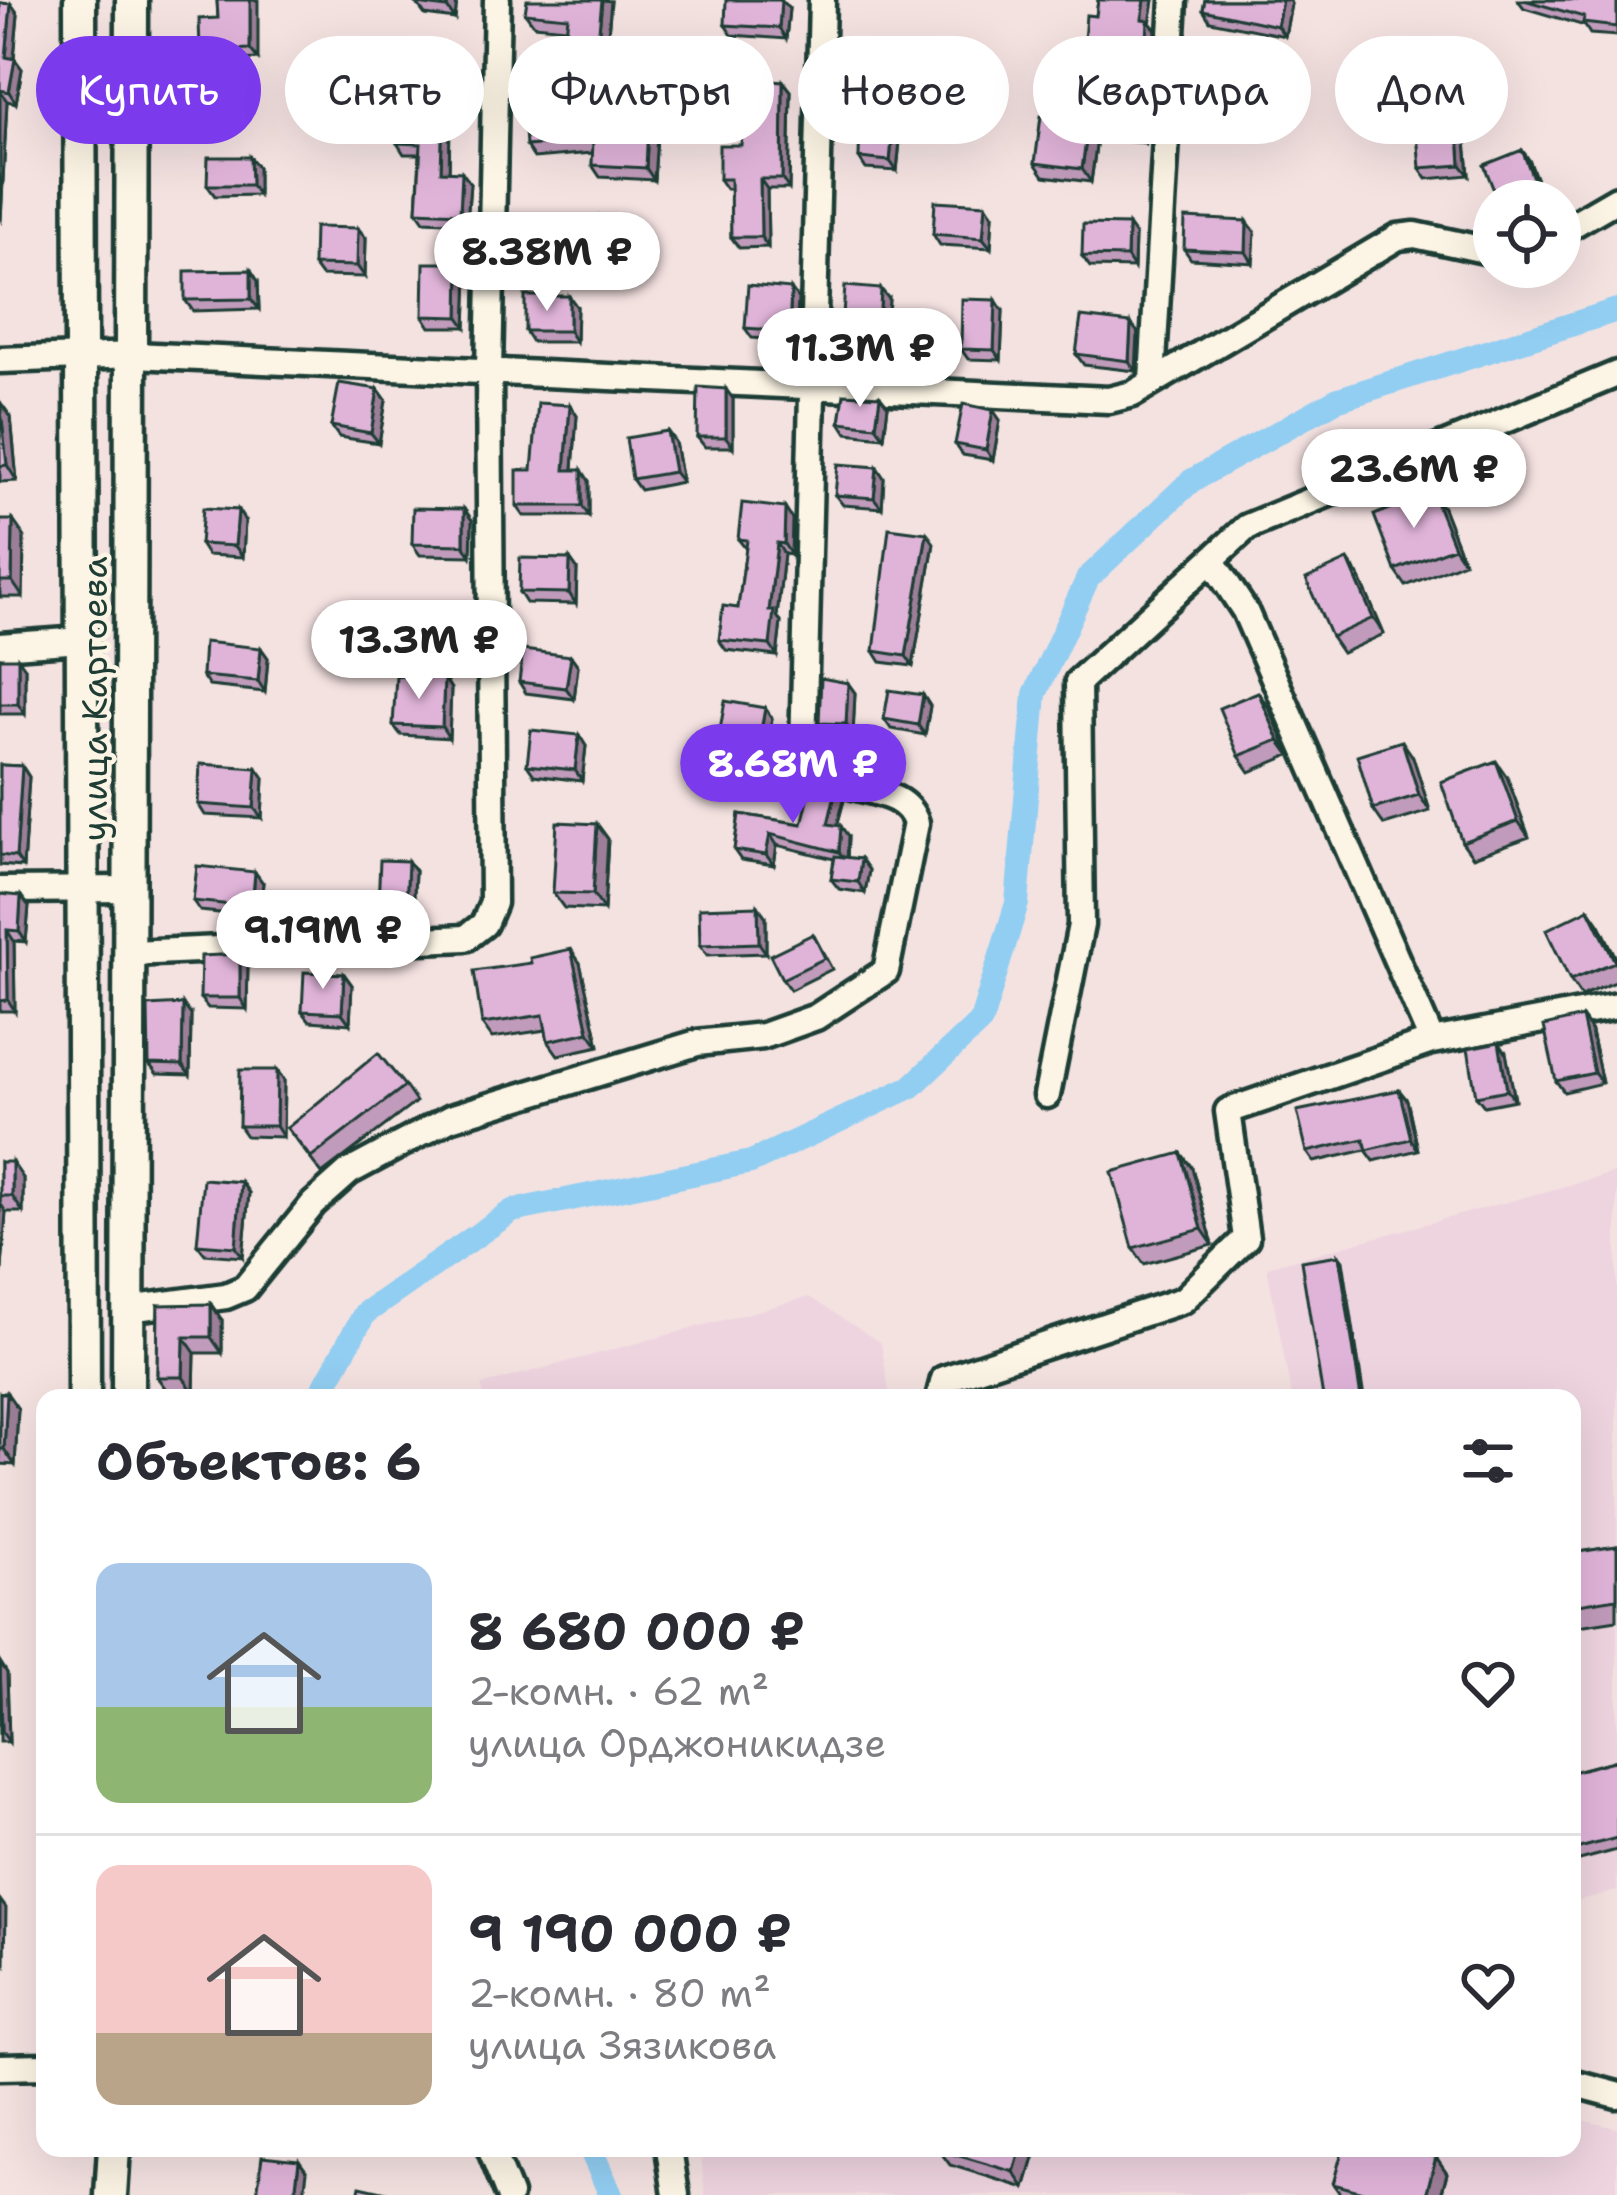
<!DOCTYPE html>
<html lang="ru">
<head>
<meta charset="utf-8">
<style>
	body { margin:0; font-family:"Shantell Sans",sans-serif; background:#f2f2f3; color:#2b2b33; height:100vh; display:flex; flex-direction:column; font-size:45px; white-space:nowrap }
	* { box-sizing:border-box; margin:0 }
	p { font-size:39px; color:#7c7c81 }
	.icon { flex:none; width:66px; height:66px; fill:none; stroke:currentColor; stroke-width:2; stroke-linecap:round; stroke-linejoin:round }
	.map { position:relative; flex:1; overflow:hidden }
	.side { position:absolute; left:36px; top:1389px; width:1545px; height:768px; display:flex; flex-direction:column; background:#fff; border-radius:24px; box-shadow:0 12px 48px #0002 }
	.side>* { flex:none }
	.guide { position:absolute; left:36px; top:36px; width:1545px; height:108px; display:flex; gap:24px }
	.fabs { position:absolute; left:1473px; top:180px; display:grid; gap:24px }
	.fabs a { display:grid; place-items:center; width:108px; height:108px; border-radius:50%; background:#fff; box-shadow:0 12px 48px #0002; font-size:60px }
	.price { position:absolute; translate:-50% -102px; padding:0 27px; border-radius:42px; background:#fff; color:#222; font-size:39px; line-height:78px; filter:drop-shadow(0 3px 6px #0008) }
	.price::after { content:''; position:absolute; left:50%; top:72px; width:36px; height:27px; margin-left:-18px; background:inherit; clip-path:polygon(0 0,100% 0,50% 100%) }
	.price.current { background:#7c3aed; color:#fff }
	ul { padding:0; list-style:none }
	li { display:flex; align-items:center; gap:36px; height:300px; padding:0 60px }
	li+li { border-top:3px solid #e1e1e2 }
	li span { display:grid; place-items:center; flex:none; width:336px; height:240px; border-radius:24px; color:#555 }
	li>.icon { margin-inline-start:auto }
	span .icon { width:144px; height:144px; fill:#fffc; stroke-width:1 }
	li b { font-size:51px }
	h2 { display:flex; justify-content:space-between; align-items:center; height:144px; padding:0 60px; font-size:51px }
	.tag { padding:0 42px; border-radius:54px; background:#fff; box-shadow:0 12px 48px #0002; font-size:42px; line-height:108px }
	.tag.current { background:#7c3aed; color:#fff }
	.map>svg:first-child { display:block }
	.built { fill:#eed4df }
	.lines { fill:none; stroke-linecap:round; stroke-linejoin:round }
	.canal { stroke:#92cef2; stroke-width:24 }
	.minor-casing { stroke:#1f3d34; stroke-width:33 }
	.major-casing { stroke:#1f3d34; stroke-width:39 }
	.minor { stroke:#fcf5e5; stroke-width:24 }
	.major { stroke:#fcf5e5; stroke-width:30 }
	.wall { fill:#c19bbb; stroke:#1f3d34; stroke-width:3 }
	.shaded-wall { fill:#9d7e98; stroke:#1f3d34; stroke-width:3 }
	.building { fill:#e0b4d9; stroke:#1f3d34; stroke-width:3 }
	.labels { text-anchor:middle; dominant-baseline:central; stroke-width:9; stroke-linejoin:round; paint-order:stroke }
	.street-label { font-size:36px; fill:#1f3d34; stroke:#fcf5e5 }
</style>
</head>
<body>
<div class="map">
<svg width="1617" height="2195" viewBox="0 0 1617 2195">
	<rect width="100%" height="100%" fill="#f4e2e1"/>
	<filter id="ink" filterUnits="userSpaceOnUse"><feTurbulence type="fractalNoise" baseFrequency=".00833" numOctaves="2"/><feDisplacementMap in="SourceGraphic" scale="24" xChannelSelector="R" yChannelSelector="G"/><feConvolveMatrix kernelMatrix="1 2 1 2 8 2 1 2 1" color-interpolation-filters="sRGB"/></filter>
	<g filter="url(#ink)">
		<!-- built -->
		<path class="built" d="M1617,1172V1891L1572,1902V1398H1292L1267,1267Z
			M809,1297L881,1343L890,1398H485L481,1385Z
			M1572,2118L1617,2128V2195H705L701,2156L745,2148H1572Z"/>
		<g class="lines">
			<!-- canal -->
			<path class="canal" d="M318,1398L365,1313L512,1211L751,1162L911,1087L981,1021L1017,903L1035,694L1088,578L1191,481L1336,400L1617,310
				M590,2148L611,2195"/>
			<!-- minor casing -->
			<g class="minor-casing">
				<path id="minor" d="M1560,232L1617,199
					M0,360L134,355L1109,400L1133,394L1398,237L1415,235L1494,252
					M1152,380L1174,0
					M1212,561L1245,611L1432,1041
					M0,646L81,640
					M0,890L132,889
					M132,953L466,938L484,924L493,903L489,371L497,0
					M1047,1095L1081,925L1078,682L1247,527L1617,374
					M128,1309L226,1296L245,1288L313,1204L349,1172L450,1118L697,1043L763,1036L816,1017L886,971L916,823C901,776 828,803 803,750L822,0
					M939,1398L944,1379L1183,1300L1246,1238L1228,1111L1432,1041L1617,1006
					M0,2067L45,2066
					M1572,2083L1617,2095
					M490,2148L509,2195
					M669,2148L676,2195"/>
			</g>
			<!-- major casing -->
			<g class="major-casing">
				<path id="major" d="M80,0L84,1398
					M128,1398L132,0
					M111,2195L114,2148"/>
			</g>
			<!-- minor -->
			<use href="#minor" class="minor"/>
			<!-- major -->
			<use href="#major" class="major"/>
		</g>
		<!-- wall -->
		<path class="wall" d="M217,0L258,59L208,61L200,51L218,18Z
			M457,0L455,19L425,15L417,4Z
			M1098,0H1154L1150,23L1156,30L1153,70L1091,66L1083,55L1096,16Z
			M1205,0H1289L1291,4L1285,36L1210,21L1203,10Z
			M1518,0H1617V36L1590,34L1585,26L1524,8Z
			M611,1L600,121L648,124L657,136L654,180L600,177L592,165L593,153L534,158L526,146L556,110L567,28L534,25L525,13Z
			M0,3L11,4L18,14L14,59L22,69L16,103L7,101L1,220Z
			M789,9L786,39L732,35L725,25Z
			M411,55L418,66L416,94L378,92L370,81Z
			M1263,76L1270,87L1267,118L1208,114L1201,103Z
			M783,81L791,91L789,189H767L768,247L739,248L731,237V189H726L719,179Z
			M1106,83L1104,99L1148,115L1145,143L1097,139L1091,182L1044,176L1035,163L1048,116Z
			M905,91L897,171L866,169L859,158Z
			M443,110L450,120L449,171L470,183L467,223L424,221L417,211L420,154H404L397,143Z
			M1465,130L1469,175L1427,179L1420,168Z
			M1522,150L1529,160L1540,188L1509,201H1500L1495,193Z
			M250,157L258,167V195L215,196L207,185Z
			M993,215L991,248L940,245L933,234Z
			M608,228V261L542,262L535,252Z
			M1255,232L1253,263L1191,259L1184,249Z
			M1135,235L1134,268L1090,267L1082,256Z
			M366,238L365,277L321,276L313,265Z
			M468,274L466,327H430L423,316Z
			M258,281L259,309L193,311L185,300Z
			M798,299L796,341L752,338L745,328Z
			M889,299L885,357L848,355L841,344Z
			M577,307L576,342H532L525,331Z
			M1003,311L1001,360L968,359L961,349Z
			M1138,333L1136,371L1084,365L1076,354Z
			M378,389L386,400L379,443L339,437L331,426Z
			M733,399V447H705L697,437Z
			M0,402L11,417L17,481L0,482Z
			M570,405L577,416L573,470L589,481V516H524L517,506L532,470Z
			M888,406L884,437L847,433L840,422Z
			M993,410L1000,420L993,460L963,455L955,444Z
			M667,431L675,442L682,482L640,490L632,479Z
			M884,478L882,508L843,505L835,495Z
			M1443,508L1464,562L1406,586L1395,570Z
			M464,509L472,520L471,556L420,555L412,544Z
			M792,519L791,555L784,554L777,616L781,622L777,656L726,650L719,640L738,608L746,549L738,539Z
			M0,520L24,536L23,597H0Z
			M245,521L243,557L207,555L200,544Z
			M934,543L913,666L881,662L874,651Z
			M570,559L577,569L576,604L526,603L519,592Z
			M1359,576L1384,634L1342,653L1331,637Z
			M464,626L461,651L402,646L395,635Z
			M261,648L268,658L265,692L209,686L202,676Z
			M571,656L578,666L574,699L526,693L519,682Z
			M0,658L25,668V714H0Z
			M444,678L451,689L449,738L401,735L393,725Z
			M848,683L855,693L853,735L826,734L819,723Z
			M923,695L930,706L925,735L891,729L884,719Z
			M765,708L772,718L762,775L723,768L715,758Z
			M1269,708L1290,755L1250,772L1239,756Z
			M579,735L586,746L582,781L534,775L527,765Z
			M1413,757L1430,811L1384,825L1373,809Z
			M0,765L22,766L29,777L23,867L0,865Z
			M257,768L264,778L262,818L205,815L198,804Z
			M1507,777L1529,837L1473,857L1462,842Z
			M844,800L837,825L848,836L847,858L861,859L869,870L865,893L839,889L831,879L834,859L777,845L774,865L741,860L734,850L739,814L802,824Z
			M597,824L608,839L604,910L564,908L553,893Z
			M408,861L415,871L413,916L386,915L378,905Z
			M263,883L259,917L200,911L193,901Z
			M0,894L29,906L26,942L14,941L15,1011H0Z
			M1589,909L1600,925L1617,960V981L1581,996L1570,980Z
			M766,917V953L707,955L700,945Z
			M813,934L832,969L790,990L782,979Z
			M240,954L248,964L247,1009L208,1008L200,998Z
			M580,963L599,1046L558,1055L548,1041L546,1030L492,1038L482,1024Z
			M344,974L352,985L350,1024L310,1021L302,1011Z
			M191,1015L190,1075L157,1074L149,1064Z
			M1582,1017L1590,1028L1602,1083L1564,1092L1556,1081Z
			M1506,1053L1515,1100L1484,1106L1476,1096Z
			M277,1070L284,1081L283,1137L246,1136L239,1126Z
			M405,1086L416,1102L322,1174L287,1128Z
			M1399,1090L1407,1100L1418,1150L1374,1161L1366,1150L1314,1162L1307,1152Z
			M1181,1153L1192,1168L1213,1245L1144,1264L1133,1248Z
			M0,1162L23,1178V1212H6L1,1282Z
			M241,1182L249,1193L243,1257L205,1254L197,1244Z
			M158,1305L222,1320V1353H195L194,1393L168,1392L157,1377Z
			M0,1393L18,1409L15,1465L0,1464Z
			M1617,1546V1620L1572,1627V1553Z
			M0,1662L7,1673L9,1742H0Z
			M1617,1760V1850L1572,1862V1772Z
			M1037,2148L1025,2188L950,2165L939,2150Z
			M1436,2157L1447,2173L1441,2195H1341L1333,2184Z"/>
		<!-- shaded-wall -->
		<path class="shaded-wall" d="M250,0H258V59L250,49Z
			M448,0H457L455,19L447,8Z
			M602,0L611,1L599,133L590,121Z
			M781,0L789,9L786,39L779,28Z
			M1145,0H1154L1150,23L1156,30L1153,70L1146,60L1142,19Z
			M1282,0H1289L1291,4L1285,36L1277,26Z
			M11,4L18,14L13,68L6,57Z
			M411,55L418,66L416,94L409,84Z
			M15,59L22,69L16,103L9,92Z
			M1096,69L1106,83L1103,112L1094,98Z
			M1263,76L1270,87L1267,118L1260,108Z
			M898,80L905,91L897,171L890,161Z
			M783,81L791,91L789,189L782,179Z
			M0,91L7,101L1,220L0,218Z
			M1138,102L1148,115L1145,143L1136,129Z
			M443,110L450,120L449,181L441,171Z
			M1458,120L1465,130L1469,175L1461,165Z
			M648,124L657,136L654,180L646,168Z
			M1088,125L1097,139L1091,182L1082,169Z
			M1522,150L1529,160L1540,188L1533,178Z
			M250,157L258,167V195L251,185Z
			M462,172L470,183L467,223L460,213Z
			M760,179L767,189L768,247L761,237Z
			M986,204L993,215L991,248L983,238Z
			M600,218L608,228V261L601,251Z
			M1247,221L1255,232L1253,263L1246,252Z
			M1128,225L1135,235L1134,268L1127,257Z
			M358,228L366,238L365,277L357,266Z
			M460,263L468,274L466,327L459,317Z
			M251,270L258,281L259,309L251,299Z
			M791,289L798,299L796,341L789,331Z
			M881,289L889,299L885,357L878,347Z
			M569,296L577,307L576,342L569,331Z
			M996,300L1003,311L1001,360L994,350Z
			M1131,323L1138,333L1136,371L1129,361Z
			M378,389L386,400L379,443L371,433Z
			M726,389L733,399V447L726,437Z
			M880,396L888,406L884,437L876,426Z
			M0,402L11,417L17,481L7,465Z
			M570,405L577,416L572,480L565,470Z
			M993,410L1000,420L993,460L986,450Z
			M667,431L675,442L682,482L674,472Z
			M877,467L884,478L882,508L874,498Z
			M582,470L589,481V516L582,506Z
			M1432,492L1443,508L1464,562L1454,547Z
			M785,508L792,519L791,555L784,544Z
			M464,509L472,520L471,556L464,545Z
			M238,510L245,521L243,557L235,546Z
			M13,520L24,536L23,597L12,581Z
			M927,533L934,543L913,666L906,656Z
			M777,543L784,554L777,616L781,622L777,656L770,645L769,611Z
			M570,559L577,569L576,604L569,593Z
			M1348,560L1359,576L1384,634L1373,618Z
			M456,615L464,626L461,651L454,641Z
			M261,648L268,658L265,692L258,681Z
			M571,656L578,666L574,699L566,688Z
			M18,658L25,668V714L18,704Z
			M444,678L451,689L449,738L442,727Z
			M848,683L855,693L853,735L846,724Z
			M1258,692L1269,708L1290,755L1279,740Z
			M923,695L930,706L925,735L918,725Z
			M765,708L772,718L762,775L755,765Z
			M579,735L586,746L582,781L575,770Z
			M1402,741L1413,757L1430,811L1419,795Z
			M1496,761L1507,777L1529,837L1518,821Z
			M22,766L29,777L23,867L16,857Z
			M257,768L264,778L262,818L254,808Z
			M836,790L844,800L835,834L828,824Z
			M597,824L608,839L604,910L593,894Z
			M841,826L848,836L847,862L839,852Z
			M770,834L777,845L774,865L766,855Z
			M861,859L869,870L865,893L858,882Z
			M408,861L415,871L413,916L406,906Z
			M255,872L263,883L259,917L252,907Z
			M21,896L29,906L26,942L19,931Z
			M758,906L766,917V953L759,943Z
			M1589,909L1600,925L1617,960V966Z
			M7,930L14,941L15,1011L8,1000Z
			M571,949L580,963L599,1046L589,1032Z
			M240,954L248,964L247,1009L240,998Z
			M344,974L352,985L350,1024L342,1013Z
			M183,1004L191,1015L190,1075L182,1065Z
			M1582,1017L1590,1028L1602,1083L1594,1073Z
			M1499,1042L1506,1053L1515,1100L1507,1090Z
			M277,1070L284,1081L283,1137L276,1126Z
			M1399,1090L1407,1100L1418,1150L1411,1139Z
			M1181,1153L1192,1168L1213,1245L1202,1229Z
			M12,1162L23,1178V1212L12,1196Z
			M241,1182L249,1193L243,1257L236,1247Z
			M0,1203L6,1212L1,1282L0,1280Z
			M1339,1255L1343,1260L1364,1398H1361Z
			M211,1304L222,1320V1353L211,1337Z
			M184,1337L195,1353L194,1393L183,1377Z
			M7,1393L18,1409L15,1465L4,1449Z
			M0,1662L7,1673L9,1742L2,1732Z
			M0,1900L6,1908L5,1965L0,1958Z
			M1021,2148H1037L1025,2188L1014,2172Z
			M1436,2157L1447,2173L1441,2195H1426Z
			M299,2160L307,2171L304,2195H295Z"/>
		<!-- building -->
		<path class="building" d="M217,0H250V49L200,51L199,19L218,18Z
			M418,0H448L447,8L417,4Z
			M527,0H602L590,121L648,124L646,168L592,165L593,140L526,146L524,113L556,110L568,17L525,13Z
			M726,0H781L779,28L725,25Z
			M1098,0H1145L1142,19L1148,20L1146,60L1083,55L1086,15L1096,16Z
			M1205,0H1282L1277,26L1203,10Z
			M1524,0H1617V27L1583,23L1584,17Z
			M0,3L11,4L6,57L15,59L9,92L0,90Z
			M373,52L411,55L409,84L370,81Z
			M1052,65L1096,69L1094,98L1138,102L1136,129L1088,125L1082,169L1035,163L1041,116H1048Z
			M1203,71L1263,76L1260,108L1201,103Z
			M861,77L898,80L890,161L859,158Z
			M745,78L783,81L782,179H760L761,237H731L730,179H719V145H741Z
			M398,108L443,110L441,171L462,172L460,213L417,211L421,144L397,143Z
			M1458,120L1461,165L1420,168L1416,123Z
			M1522,150L1533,178L1495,193L1484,165Z
			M208,157H250L251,185H207Z
			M935,201L986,204L983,238L933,234Z
			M535,218H600L601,251L535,252Z
			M1185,218L1247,221L1246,252L1184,249Z
			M1083,224L1128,225L1127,257L1082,256Z
			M314,227L358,228L357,266L313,265Z
			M424,263H460L459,317L423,316Z
			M251,270V299L185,300V271Z
			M748,285L791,289L789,331L745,328Z
			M845,286L881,289L878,347L841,344Z
			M525,296H569V331H525Z
			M962,299L996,300L994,350L961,349Z
			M1081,317L1131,323L1129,361L1076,354Z
			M339,383L378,389L371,433L331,426Z
			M698,387L726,389V437H697Z
			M844,394L880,396L876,426L840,422Z
			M0,402L7,465L0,466Z
			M538,403L570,405L565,470H582V506H517V470H532Z
			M963,404L993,410L986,450L955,444Z
			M667,431L674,472L632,479L626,438Z
			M838,464L877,467L874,498L835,495Z
			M1432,492L1454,547L1395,570L1374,515Z
			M742,503L785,508L784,544L777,543L769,611H774L770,645L719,640L723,606L738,608L747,540L738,539Z
			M203,508L238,510L235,546L200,544Z
			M413,508L464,509V545L412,544Z
			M0,520H13L12,581H0Z
			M889,528L927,533L906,656L874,651Z
			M520,558L570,559L569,593L519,592Z
			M1348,560L1373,618L1331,637L1306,579Z
			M398,609L456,615L454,641L395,635Z
			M204,642L261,648L258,681L202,676Z
			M523,650L571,656L566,688L519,682Z
			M0,658H18V704H0Z
			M396,676L444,678L442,727L393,725Z
			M821,678L848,683L846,724L819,723Z
			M889,690L923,695L918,725L884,719Z
			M1258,692L1279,740L1239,756L1219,708Z
			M725,701L765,708L755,765L715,758Z
			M531,730L579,735L575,770L527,765Z
			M1402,741L1419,795L1373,809L1357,755Z
			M1496,761L1518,821L1462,842L1441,782Z
			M200,764L257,768L254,808L198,804Z
			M0,765L22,766L16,857L0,855Z
			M812,783L836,790L828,824L841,826L839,852L770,834L766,855L734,850L739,814L802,824Z
			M557,822L597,824L593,894L553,893Z
			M835,856L861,859L858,882L831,879Z
			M380,860L408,861L406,906L378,905Z
			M197,866L255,872L252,907L193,901Z
			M0,894L21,896L19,931L7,930L8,1000L0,1001Z
			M758,906L759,943L700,945L699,908Z
			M1589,909L1615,962L1570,980L1546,930Z
			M813,934L825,958L782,979L770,955Z
			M571,949L589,1032L548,1041L543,1015L482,1024L474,971L531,963L530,958Z
			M240,954V998H200L201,956Z
			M304,972L344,974L342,1013L302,1011Z
			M183,1004L182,1065L149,1064L148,1006Z
			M1582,1017L1594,1073L1556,1081L1544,1026Z
			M1499,1042L1507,1090L1476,1096L1468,1048Z
			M378,1053L405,1086L311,1158L287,1128Z
			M240,1070H277L276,1126H239Z
			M1399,1090L1411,1139L1367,1150L1364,1139L1307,1152L1297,1111Z
			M1181,1153L1202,1229L1133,1248L1112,1172Z
			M0,1162H12V1196H0Z
			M203,1179L241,1182L236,1247L197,1244Z
			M1339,1255L1361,1398H1323L1301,1261Z
			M211,1304V1337H184L183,1377H157L158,1305Z
			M0,1393H7L4,1449H0Z
			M1617,1546V1598L1572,1605V1553Z
			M0,1662L2,1732H0Z
			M1617,1760V1838L1572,1850V1772Z
			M940,2148H1021L1014,2172L939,2150Z
			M1343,2148H1402L1436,2157L1426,2195H1374L1333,2184Z
			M262,2156L299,2160L295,2195H257Z
			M360,2186L400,2195H358Z"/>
	</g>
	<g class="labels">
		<!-- street labels -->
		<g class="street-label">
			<text transform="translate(94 699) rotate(-90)">улица Картоева</text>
		</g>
	</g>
</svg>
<div class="fabs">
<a><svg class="icon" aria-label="locate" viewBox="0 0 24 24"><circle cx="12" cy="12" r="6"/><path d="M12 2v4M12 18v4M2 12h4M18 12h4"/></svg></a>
</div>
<b class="price" style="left:547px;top:314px">8.38M ₽</b>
<b class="price" style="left:860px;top:410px">11.3M ₽</b>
<b class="price" style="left:1414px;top:531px">23.6M ₽</b>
<b class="price" style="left:419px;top:702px">13.3M ₽</b>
<b class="price current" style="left:793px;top:826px">8.68M ₽</b>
<b class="price" style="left:323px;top:992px">9.19M ₽</b>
<div class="guide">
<a class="tag current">Купить</a>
<a class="tag">Снять</a>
<a class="tag">Фильтры</a>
<a class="tag">Новое</a>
<a class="tag">Квартира</a>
<a class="tag">Дом</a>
</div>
<section class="side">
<h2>Объектов: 6<svg class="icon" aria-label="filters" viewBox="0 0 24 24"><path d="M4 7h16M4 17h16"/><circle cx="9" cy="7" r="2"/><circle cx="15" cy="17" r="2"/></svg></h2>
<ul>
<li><span style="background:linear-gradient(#a9c7e8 60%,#8fb573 0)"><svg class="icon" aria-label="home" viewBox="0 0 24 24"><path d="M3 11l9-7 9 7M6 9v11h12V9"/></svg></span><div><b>8 680 000 ₽</b><p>2-комн. · 62 m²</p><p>улица Орджоникидзе</p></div><svg class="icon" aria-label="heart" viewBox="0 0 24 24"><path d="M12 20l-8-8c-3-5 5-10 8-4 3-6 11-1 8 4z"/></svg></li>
<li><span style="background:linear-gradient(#f6c9c9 70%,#b9a48a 0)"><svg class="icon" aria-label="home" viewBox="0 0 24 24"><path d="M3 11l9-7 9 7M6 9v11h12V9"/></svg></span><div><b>9 190 000 ₽</b><p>2-комн. · 80 m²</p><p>улица Зязикова</p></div><svg class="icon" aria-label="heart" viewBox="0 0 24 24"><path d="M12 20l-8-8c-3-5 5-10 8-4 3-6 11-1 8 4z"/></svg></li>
</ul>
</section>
</div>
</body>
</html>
